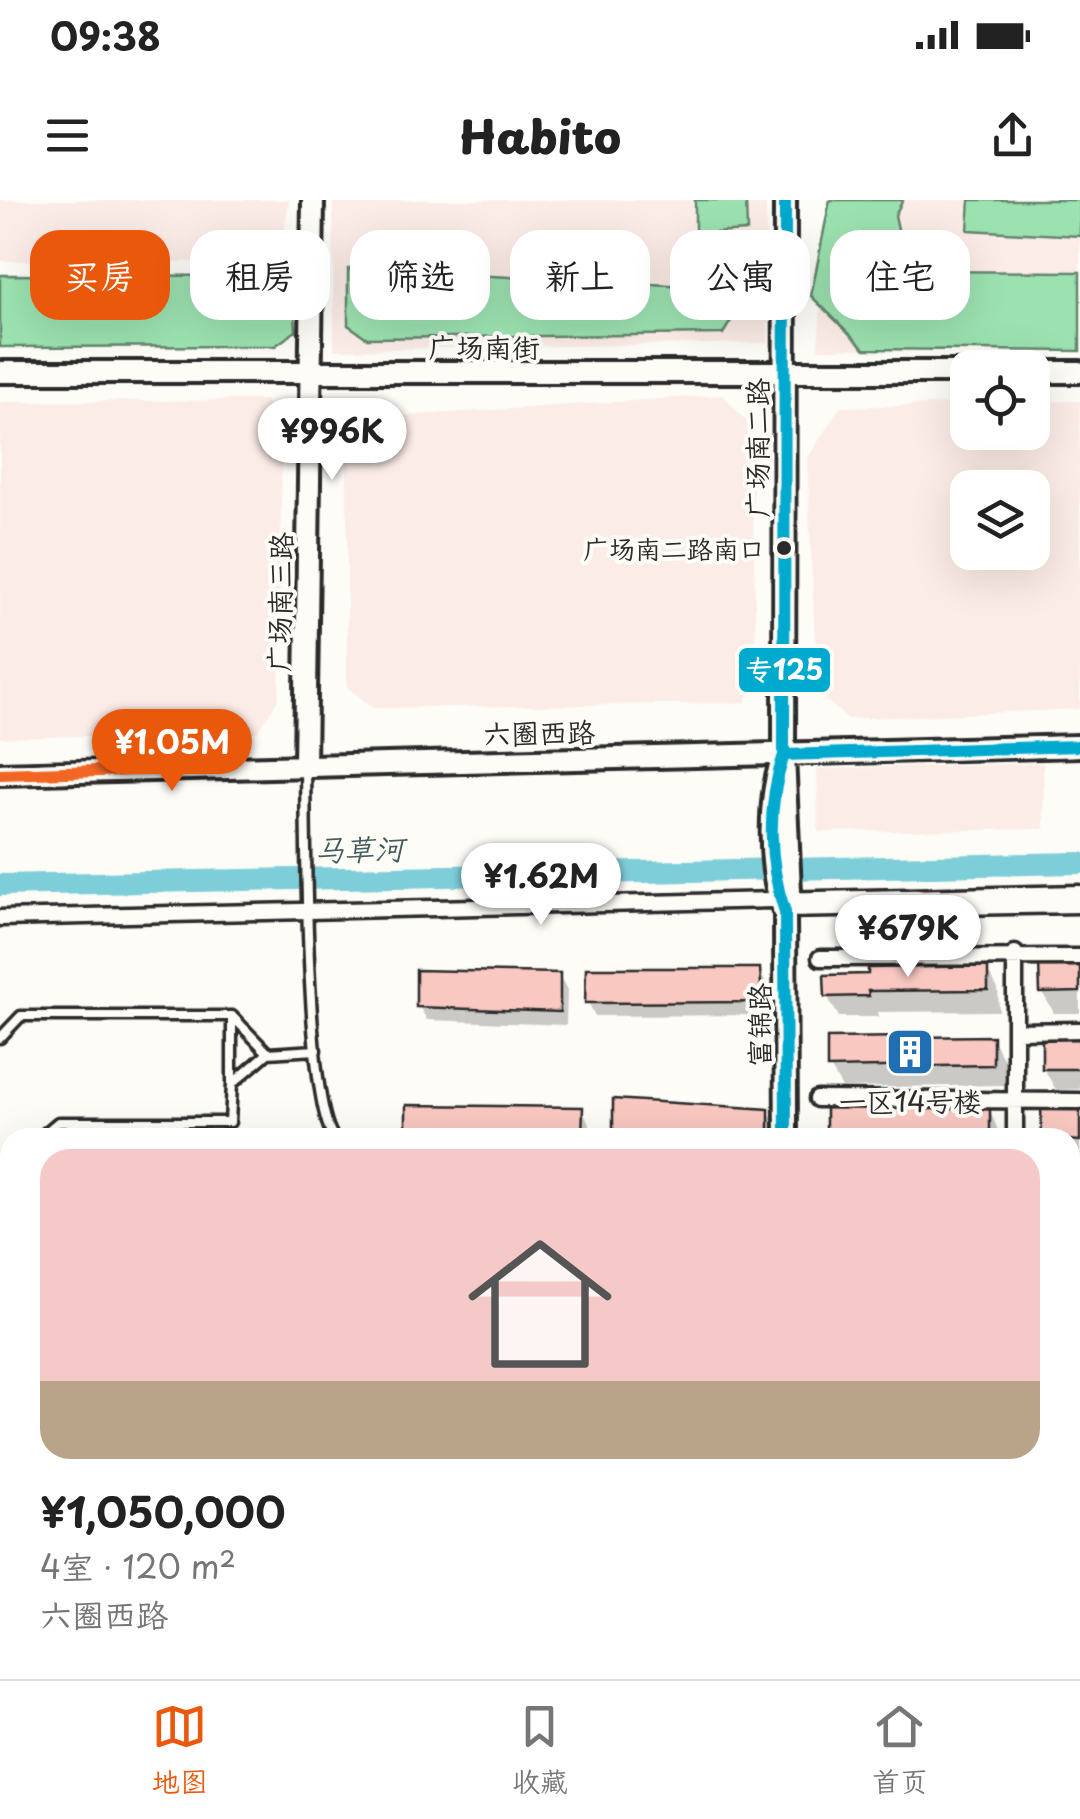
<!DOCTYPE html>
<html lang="zh">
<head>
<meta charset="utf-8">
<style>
	body { margin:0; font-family:"Playpen Sans","LXGW WenKai TC",sans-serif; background:#f2f2f2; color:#222; height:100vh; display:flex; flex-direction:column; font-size:38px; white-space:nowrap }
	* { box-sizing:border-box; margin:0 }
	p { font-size:32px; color:#767676 }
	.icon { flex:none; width:55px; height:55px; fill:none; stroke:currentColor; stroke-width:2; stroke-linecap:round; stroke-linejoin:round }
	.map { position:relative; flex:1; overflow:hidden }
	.side { position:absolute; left:0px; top:928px; width:1080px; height:552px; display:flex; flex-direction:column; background:#fff; border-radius:30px 30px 0 0; box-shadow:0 10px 40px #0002 }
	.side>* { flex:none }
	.banner { position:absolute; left:30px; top:30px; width:1020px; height:90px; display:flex; gap:20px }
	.buttons { position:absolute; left:950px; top:150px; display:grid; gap:20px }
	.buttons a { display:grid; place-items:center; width:100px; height:100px; border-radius:20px; background:#fff; box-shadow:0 10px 40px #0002; font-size:50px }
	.price { position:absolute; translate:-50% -85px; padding:0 22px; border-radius:35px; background:#fff; color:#222; font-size:32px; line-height:65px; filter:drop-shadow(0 2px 5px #0008) }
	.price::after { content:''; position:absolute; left:50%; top:60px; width:30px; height:22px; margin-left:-15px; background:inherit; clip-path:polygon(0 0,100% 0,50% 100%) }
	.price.active { background:#ea580c; color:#fff }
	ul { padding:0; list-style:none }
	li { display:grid; align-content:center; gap:20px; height:530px; padding:0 40px }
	li span { display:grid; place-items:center; height:310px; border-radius:30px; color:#555 }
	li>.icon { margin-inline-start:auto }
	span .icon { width:180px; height:180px; fill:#fffc; stroke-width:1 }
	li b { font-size:42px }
	.tag { padding:0 35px; border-radius:30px; background:#fff; box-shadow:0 10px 40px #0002; font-size:35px; line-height:90px }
	.tag.active { background:#ea580c; color:#fff }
	.status { display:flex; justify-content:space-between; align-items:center; height:70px; padding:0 50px; background:#fff; direction:ltr }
	.status svg { height:28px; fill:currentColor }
	header { display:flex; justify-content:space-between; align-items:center; height:130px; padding:0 40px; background:#fff; font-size:45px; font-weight:800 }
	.tabs { display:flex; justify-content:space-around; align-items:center; height:140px; border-top:2px solid #e0e0e0; background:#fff; font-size:28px; color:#767676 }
	.tabs a { display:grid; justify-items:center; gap:5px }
	.tabs .active { color:#ea580c }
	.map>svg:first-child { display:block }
	.built { fill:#fcece7; fill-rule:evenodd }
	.green { fill:#9ce2b0; stroke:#64866e; stroke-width:2.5 }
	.shadow { fill:#0003 }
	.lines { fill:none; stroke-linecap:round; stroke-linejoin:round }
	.river { stroke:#7eced9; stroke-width:22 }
	.building { fill:#f8c8c1; stroke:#2b2b2b; stroke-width:2.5 }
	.lane-casing { stroke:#2b2b2b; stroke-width:15 }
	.street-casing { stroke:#2b2b2b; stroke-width:21 }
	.secondary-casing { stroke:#2b2b2b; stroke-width:28 }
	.path { stroke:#2b2b2b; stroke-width:2.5; stroke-dasharray:8 8; stroke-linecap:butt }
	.lane { stroke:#fdfcf7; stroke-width:8 }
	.street { stroke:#fdfcf7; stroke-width:14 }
	.secondary { stroke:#fdfcf7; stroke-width:20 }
	.bus-1-casing { stroke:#fdfcf7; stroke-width:20 }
	.bus-2-casing { stroke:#fdfcf7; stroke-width:20 }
	.bus-1 { stroke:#00a9ce; stroke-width:12 }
	.bus-2 { stroke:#f26522; stroke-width:12 }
	.bus-dot { fill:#2b2b2b; stroke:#fdfcf7; stroke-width:4 }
	.labels { text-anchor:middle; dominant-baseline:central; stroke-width:8; stroke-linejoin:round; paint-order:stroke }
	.bus-label { font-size:26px; fill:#2b2b2b; stroke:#fdfcf7; text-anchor:end }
	.street-label { font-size:28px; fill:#2b2b2b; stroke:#fdfcf7 }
	.poi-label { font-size:28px; fill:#2b2b2b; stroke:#fdfcf7 }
	.water-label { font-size:30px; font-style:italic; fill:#445c5f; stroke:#fdfcf7 }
	.line-badge { stroke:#fdfcf7; stroke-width:4 }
	.badge-label { font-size:28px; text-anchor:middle; font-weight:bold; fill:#fff }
</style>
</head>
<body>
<div class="status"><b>09:38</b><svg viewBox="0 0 49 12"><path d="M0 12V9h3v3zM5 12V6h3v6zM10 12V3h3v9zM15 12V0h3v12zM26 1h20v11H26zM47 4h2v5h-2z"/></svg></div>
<header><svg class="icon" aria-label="menu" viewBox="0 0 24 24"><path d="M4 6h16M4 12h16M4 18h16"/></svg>Habito<svg class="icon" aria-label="share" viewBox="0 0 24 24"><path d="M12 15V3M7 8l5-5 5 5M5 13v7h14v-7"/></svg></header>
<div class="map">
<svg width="1080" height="1479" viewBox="0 0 1080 1479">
	<rect width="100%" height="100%" fill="#fdfcf7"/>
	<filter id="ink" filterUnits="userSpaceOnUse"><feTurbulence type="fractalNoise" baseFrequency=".01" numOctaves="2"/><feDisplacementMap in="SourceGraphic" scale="20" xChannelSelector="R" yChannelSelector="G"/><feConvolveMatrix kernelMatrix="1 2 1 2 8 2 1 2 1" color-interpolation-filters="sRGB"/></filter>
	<g filter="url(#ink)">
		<!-- built -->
		<path class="built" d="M0,0H289L279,62L0,61Z
			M333,0H766L768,143L334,150Z
			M827,0H1080V146L818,149Z
			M723,195L752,228L756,478L745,503L373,508L347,487V235L357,219Z
			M265,200L282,236L279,498L258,532L0,538V202Z
			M1080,201V509L847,519L817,492L807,259L840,207L967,204L968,232H1032L1033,202ZM968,288H1032V352H968Z
			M1043,563L1044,629L818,632L817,569Z"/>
		<!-- green -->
		<path class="green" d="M695,0H746L747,31L695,34Z
			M830,0H903L895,15L907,71L1080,72V151L865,149L811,96Z
			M970,0H1080V36L968,30Z
			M348,69L750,89L723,134L367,138L348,125Z
			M0,75L293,76L296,131L275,146L0,147Z
			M10,1211V1470H368V1479H0V1220Z"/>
		<!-- shadow -->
		<path class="shadow" d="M1080,764V813H1054L1042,792Z
			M986,768L998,789L999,811L878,812L879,817H839L827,796Z
			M759,771L767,785L768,815L595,816L588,802Z
			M559,776L567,789L566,825L427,820L419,806Z
			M992,839L1004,860V885L842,888L830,867Z
			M1080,840V889L1056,890L1044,869Z
			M989,908L1001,938H828Z
			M1080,909V961H1070V938Z
			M582,910L590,924L589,938H412L409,932Z
			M768,911L776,925V938H619L616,932Z
			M1070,983H1080V1033H1070Z
			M10,1009V1145L0,1154V1019Z
			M1075,1083H1080V1105L1075,1096Z
			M427,1470H590L592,1479H431Z
			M659,1470H826L827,1479H658Z
			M862,1470H1026L1031,1479H862Z"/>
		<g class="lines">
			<!-- river -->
			<path class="river" d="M0,685L1080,663"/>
		</g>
		<!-- building -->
		<path class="building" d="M1080,762V792L1040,793L1039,763Z
			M988,766V790L868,791L869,796L825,797L824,775L868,774V768Z
			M586,768H760L762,802L585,803Z
			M416,770L560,773V812L416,807Z
			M993,836V865L827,868V838Z
			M1042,838H1080V869H1042Z
			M613,899L769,909V938L613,933Z
			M406,905L583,907L582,937L444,938L443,933L406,932Z
			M990,906V938H826V907Z
			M1041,907H1080V941L1042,938Z
			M1070,981H1080V1012H1070Z
			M10,1005V1124L0,1134V1016Z
			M424,1470H582V1478L452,1479L451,1472Z
			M656,1470H817V1473H791V1479H656Z
			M860,1470H1022V1479H859Z"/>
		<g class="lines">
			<!-- lane casing -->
			<g class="lane-casing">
				<path id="lane" d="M305,566C306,630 305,898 334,938
					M0,838L21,816H232L268,853
					M232,884V816
					M39,938L58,922H230L232,884L268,853L316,850
					M0,978L10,967"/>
			</g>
			<!-- street casing -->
			<g class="street-casing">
				<path id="street" d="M780,710L1080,705
					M0,718L1080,693
					M1015,753V938
					M820,758L1080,757
					M1015,831L1080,830
					M817,899L1080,901
					M1070,977H1080
					M1070,1065H1080
					M1070,1349L1080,1360
					M1070,1465L1080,1443
					M402,1470V1479
					M602,1470L615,1475L617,1470
					M829,1470L830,1479
					M1042,1470L1050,1479
					M1063,1479L1068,1470"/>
			</g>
			<!-- secondary casing -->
			<g class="secondary-casing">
				<path id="secondary" d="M785,0L784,555L790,692L785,712L786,938
					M0,172H968
					M1032,172H1080
					M784,557C767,592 768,677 785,712
					M305,564L313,0
					M0,574L1080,546
					M1070,1265H1080"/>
			</g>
			<!-- path -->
			<path class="path" d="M0,1227L10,1220
				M0,1271L10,1283
				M0,1362L10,1364
				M184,1470L189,1479
				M86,1479L91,1470
				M272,1479L275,1470
				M309,1479L314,1470"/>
			<!-- lane -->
			<use href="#lane" class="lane"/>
			<!-- street -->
			<use href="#street" class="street"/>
			<!-- secondary -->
			<use href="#secondary" class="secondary"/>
			<!-- bus-1 casing -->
			<g class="bus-1-casing">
				<path id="bus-1" d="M785,0L784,555C767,605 768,662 785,712L786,938
					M784,555L1080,546"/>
			</g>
			<!-- bus-2 casing -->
			<g class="bus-2-casing">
				<path id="bus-2" d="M0,574L198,568"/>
			</g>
			<!-- bus-1 -->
			<use href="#bus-1" class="bus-1"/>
			<!-- bus-2 -->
			<use href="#bus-2" class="bus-2"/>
		</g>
	</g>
	<!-- icons -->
	<defs>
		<g id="building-square" transform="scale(2.5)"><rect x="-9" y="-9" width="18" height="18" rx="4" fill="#1f6fb2" stroke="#fdfcf7"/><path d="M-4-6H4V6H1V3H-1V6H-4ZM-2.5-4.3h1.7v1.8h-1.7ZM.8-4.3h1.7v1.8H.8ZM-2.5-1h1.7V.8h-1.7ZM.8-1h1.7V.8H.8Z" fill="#fff"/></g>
	</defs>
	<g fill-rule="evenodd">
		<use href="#building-square" x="910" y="852"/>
	</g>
	<!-- markers -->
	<circle class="bus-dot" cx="784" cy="348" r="9"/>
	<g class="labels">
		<!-- bus labels -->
		<g class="bus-label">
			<text x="765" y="348">广场南二路南口</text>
		</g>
		<!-- street labels -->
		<g class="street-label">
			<text x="484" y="146">广场南街</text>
			<text transform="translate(756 248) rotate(-90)">广场南二路</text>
			<text transform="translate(279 402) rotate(-89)">广场南三路</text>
			<text transform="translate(539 532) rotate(-1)">六圈西路</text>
			<text transform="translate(758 825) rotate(-90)">富锦路</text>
		</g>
		<!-- poi labels -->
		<g class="poi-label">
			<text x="910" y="900">一区14号楼</text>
		</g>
		<!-- water labels -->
		<g class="water-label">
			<text transform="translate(359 648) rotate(-1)">马草河</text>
		</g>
	</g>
	<rect class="line-badge" x="737" y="446" width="95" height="48" rx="10" fill="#00a9ce"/>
	<g class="badge-label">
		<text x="784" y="480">专125</text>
	</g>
</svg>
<div class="buttons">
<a><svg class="icon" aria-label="locate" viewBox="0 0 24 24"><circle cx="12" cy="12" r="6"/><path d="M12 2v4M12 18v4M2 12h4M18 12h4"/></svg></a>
<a><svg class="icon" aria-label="layers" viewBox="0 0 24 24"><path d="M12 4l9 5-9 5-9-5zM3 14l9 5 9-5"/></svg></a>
</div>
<b class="price" style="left:332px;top:283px">¥996K</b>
<b class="price active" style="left:172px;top:594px">¥1.05M</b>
<b class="price" style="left:541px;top:728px">¥1.62M</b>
<b class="price" style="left:908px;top:780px">¥679K</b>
<div class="banner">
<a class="tag active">买房</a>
<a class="tag">租房</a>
<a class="tag">筛选</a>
<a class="tag">新上</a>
<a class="tag">公寓</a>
<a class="tag">住宅</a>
</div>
<section class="side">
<ul>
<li><span style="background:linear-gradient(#f6c9c9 75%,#b9a48a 0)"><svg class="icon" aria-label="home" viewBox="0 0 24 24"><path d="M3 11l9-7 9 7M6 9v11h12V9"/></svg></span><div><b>¥1,050,000</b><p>4室 · 120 m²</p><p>六圈西路</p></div></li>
</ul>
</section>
</div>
<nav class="tabs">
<a class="active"><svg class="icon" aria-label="map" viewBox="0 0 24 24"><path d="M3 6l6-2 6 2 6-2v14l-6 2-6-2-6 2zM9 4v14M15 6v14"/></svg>地图</a>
<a><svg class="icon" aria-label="saved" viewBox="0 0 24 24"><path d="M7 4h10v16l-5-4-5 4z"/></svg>收藏</a>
<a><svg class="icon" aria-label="home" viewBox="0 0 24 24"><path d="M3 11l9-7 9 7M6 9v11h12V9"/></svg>首页</a>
</nav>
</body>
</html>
